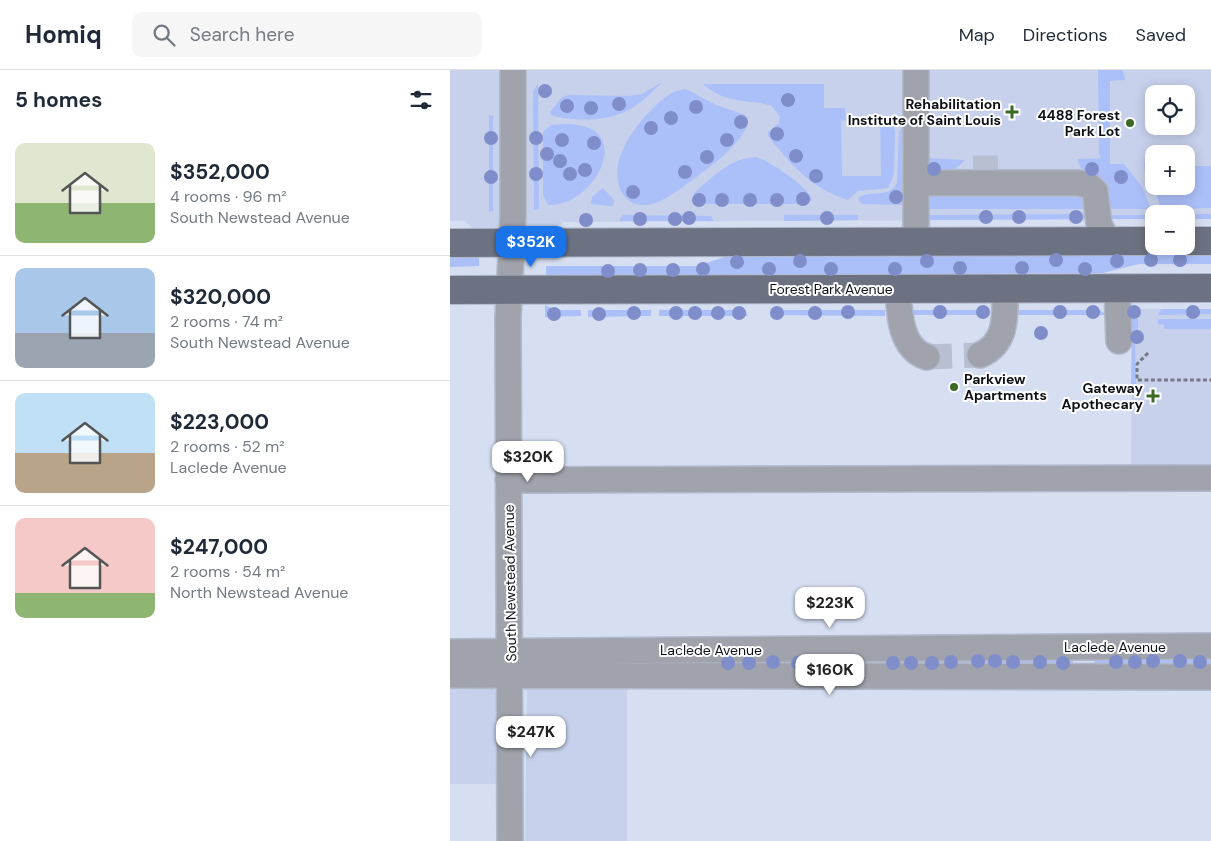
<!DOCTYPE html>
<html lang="en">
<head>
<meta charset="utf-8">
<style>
	body { margin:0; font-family:"DM Sans",sans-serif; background:#f6f6f7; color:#1f2937; height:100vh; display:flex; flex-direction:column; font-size:19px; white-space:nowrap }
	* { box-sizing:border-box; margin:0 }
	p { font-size:16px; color:#747a83 }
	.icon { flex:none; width:28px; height:28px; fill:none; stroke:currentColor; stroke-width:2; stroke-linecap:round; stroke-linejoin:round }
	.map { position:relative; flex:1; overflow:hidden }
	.sheet { display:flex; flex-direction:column; background:#fff; width:450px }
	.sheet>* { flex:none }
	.tools { position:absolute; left:695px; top:15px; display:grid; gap:10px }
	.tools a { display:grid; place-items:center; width:50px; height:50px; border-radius:10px; background:#fff; box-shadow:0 2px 12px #0003; font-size:25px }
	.price { position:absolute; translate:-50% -42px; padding:0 11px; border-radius:10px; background:#fff; color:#222; font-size:16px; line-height:32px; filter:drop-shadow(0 1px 2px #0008) }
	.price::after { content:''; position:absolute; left:50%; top:30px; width:15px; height:11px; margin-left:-8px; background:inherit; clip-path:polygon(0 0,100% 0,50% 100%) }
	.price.selected { background:#1a73e8; color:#fff }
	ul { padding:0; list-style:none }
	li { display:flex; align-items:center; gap:15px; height:125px; padding:0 15px }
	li+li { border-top:1px solid #e0e1e3 }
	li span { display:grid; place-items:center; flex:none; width:140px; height:100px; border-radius:10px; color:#555 }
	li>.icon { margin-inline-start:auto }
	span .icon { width:60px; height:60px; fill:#fffc; stroke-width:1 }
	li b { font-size:21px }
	h2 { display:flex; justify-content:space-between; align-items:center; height:60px; padding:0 15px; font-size:21px }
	header { display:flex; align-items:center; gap:30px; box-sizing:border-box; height:70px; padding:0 25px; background:#fff; border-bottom:1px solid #e0e1e3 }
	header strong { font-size:24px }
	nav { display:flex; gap:28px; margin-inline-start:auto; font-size:18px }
	.search { width:350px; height:45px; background:#f6f6f7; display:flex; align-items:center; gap:12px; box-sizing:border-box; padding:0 18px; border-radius:10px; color:#747a83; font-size:19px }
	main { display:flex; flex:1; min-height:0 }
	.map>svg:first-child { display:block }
	.built { fill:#c7d1ec; fill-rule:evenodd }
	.green { fill:#abbff9 }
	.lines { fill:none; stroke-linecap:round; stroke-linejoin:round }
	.minor-tunnel { stroke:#b8bfd1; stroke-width:25; stroke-dasharray:25 12; stroke-linecap:butt }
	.minor-casing { stroke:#b2b9cb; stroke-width:28 }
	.major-casing { stroke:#b2b9cb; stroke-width:30 }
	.path { stroke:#757a87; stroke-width:3; stroke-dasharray:4 2.5; stroke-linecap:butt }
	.minor { stroke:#a0a3ac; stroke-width:25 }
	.major { stroke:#6c7281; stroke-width:28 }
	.tree { fill:#7f8ecb }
	.poi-dot { fill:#3d6926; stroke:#fff; stroke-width:2 }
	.labels { text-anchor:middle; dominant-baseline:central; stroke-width:4; stroke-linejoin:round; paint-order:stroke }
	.poi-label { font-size:14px; font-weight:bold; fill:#0e1017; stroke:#fff; text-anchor:end }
	.street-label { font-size:14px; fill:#0e1017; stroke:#fff }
</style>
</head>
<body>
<header>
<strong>Homiq</strong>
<div class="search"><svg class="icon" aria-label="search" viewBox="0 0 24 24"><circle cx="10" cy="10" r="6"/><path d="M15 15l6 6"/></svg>Search here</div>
<nav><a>Map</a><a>Directions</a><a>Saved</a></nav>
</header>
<main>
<section class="sheet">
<h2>5 homes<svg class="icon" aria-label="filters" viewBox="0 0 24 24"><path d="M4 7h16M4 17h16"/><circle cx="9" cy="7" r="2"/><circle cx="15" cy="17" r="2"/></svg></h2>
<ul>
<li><span style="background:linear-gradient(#dfe7d0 60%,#8fb573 0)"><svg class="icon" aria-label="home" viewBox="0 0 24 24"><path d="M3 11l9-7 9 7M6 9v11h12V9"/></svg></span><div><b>$352,000</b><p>4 rooms · 96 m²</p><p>South Newstead Avenue</p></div></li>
<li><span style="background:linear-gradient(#a9c7e8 65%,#9aa5b1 0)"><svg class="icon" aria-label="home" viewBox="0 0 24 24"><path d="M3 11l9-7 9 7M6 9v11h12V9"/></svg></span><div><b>$320,000</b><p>2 rooms · 74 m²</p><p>South Newstead Avenue</p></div></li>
<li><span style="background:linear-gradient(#bfe0f5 60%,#b9a48a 0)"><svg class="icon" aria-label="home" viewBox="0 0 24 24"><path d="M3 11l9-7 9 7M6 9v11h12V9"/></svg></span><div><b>$223,000</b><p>2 rooms · 52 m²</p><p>Laclede Avenue</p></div></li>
<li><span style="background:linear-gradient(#f6c9c9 75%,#8fb573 0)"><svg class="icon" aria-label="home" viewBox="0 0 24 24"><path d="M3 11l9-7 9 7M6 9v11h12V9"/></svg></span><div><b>$247,000</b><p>2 rooms · 54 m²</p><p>North Newstead Avenue</p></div></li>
</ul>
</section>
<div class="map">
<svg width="761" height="771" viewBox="0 0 761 771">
	<rect width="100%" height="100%" fill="#d6def2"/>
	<!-- built -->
	<path class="built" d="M0,0H761V149H736V144H704V149L115,152L104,157L22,158L15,151H0ZM704,24H736V56H704ZM704,84H736V116H704Z
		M682,239H761V401H681Z
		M0,614L43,617L45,620L46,714H0Z
		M177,614V771H75L77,617Z"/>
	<!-- green -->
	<path class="green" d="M648,0H673L675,10L660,11V94H674L692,117L701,139H657L639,104L631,98L627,89L651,88L649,84Z
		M212,12C203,21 194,31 182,38C160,52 125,52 101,45L100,42L112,27L119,25L179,26L192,24Z
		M88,13L89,139L84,140L83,22Z
		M253,14H374V38H395L396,50L391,51L392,106H431L430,49L442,53L445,61L444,104L438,118L408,121L398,130C362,119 340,94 318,66V62L329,53L330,47L322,36C297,28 276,35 253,14Z
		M236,19L266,35L295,45L296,59C283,81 259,98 238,113C228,121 208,135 195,135C169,136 163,107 170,87C176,68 190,51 204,37C214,28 222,20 236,19Z
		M39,45L43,46V141L39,142Z
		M117,54C189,55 144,138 98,135L93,125V62L101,55Z
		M454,57L456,131L453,135L412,134L408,130L409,127C423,120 437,129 447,113L449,63L451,58Z
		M306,87C318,90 360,118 362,130L355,134H247L244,131V123C263,107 280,88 306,87Z
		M475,88L515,90L502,102L478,106Z
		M694,93H704V115L695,105Z
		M736,96H761V138L711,139L704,116H736Z
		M153,118L164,130V134L161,136L141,134L142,127Z
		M634,124L638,139H476L478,125Z
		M639,144L638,149L478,150L475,145Z
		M736,144H761V149H736Z
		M173,145L261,146L264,151H169Z
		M334,145H408V150L334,151Z
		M657,145H699L698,149H658Z
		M761,184V194H689L653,203L96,206V196H247L278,186Z
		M0,187H29V196L0,197Z
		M95,235L105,240H131V246L95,247Z
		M711,239H761V244L708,245Z
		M138,240H201V246L138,247Z
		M209,240H295L298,246H209Z
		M324,240H435V246L321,245Z
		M462,240H534L537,245H458Z
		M564,240H650L656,245H560Z
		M682,249H688V269L685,273L686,315H681Z
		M708,249H761V259H714V255L708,254Z
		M761,584V600L644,595L645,587Z
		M431,588L623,589V597L431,594Z"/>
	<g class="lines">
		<!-- minor-tunnel -->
		<path class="minor-tunnel" d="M523,98H554
			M477,287L530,285"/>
		<!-- minor casing -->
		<g class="minor-casing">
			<path id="minor" d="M466,113H630L639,116L645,121L649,154L658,172
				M466,172V0
				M448,218C449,242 450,279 477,287
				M667,218L669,271
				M530,285C558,273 555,245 555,218
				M58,410L761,408
				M0,582L761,576
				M0,605L761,607
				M60,771L58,248L63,144V0"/>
		</g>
		<!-- major casing -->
		<g class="major-casing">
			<path id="major" d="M736,171H761
				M0,173L704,171
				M0,220L761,218"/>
		</g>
		<!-- path -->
		<path class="path" d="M698,283L687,294V310H761"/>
		<!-- minor -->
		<use href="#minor" class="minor"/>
		<!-- major -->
		<use href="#major" class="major"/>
	</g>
	<!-- trees -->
	<g class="tree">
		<circle cx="95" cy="21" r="7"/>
		<circle cx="338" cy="30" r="7"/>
		<circle cx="169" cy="34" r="7"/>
		<circle cx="117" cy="36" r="7"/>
		<circle cx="246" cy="37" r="7"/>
		<circle cx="141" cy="38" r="7"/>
		<circle cx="221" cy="48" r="7"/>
		<circle cx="291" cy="52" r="7"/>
		<circle cx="201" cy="58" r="7"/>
		<circle cx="327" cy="64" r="7"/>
		<circle cx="41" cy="68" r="7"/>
		<circle cx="86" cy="68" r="7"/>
		<circle cx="112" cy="70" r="7"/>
		<circle cx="277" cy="70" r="7"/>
		<circle cx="144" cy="73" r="7"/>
		<circle cx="97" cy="84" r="7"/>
		<circle cx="346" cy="86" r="7"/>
		<circle cx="257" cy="87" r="7"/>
		<circle cx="110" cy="91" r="7"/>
		<circle cx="484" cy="99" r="7"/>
		<circle cx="642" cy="99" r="7"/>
		<circle cx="135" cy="100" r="7"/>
		<circle cx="235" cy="102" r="7"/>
		<circle cx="86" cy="104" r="7"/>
		<circle cx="120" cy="104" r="7"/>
		<circle cx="366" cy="106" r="7"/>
		<circle cx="41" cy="107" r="7"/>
		<circle cx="671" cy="107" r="7"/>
		<circle cx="183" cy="122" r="7"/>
		<circle cx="446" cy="127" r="7"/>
		<circle cx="353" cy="129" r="7"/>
		<circle cx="249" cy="130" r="7"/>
		<circle cx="272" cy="130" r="7"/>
		<circle cx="300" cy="130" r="7"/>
		<circle cx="327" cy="130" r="7"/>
		<circle cx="536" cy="147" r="7"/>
		<circle cx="569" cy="147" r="7"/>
		<circle cx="626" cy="147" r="7"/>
		<circle cx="239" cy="148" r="7"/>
		<circle cx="377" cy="148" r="7"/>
		<circle cx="190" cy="149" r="7"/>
		<circle cx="225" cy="149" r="7"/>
		<circle cx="136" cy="150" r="7"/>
		<circle cx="606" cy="190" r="7"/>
		<circle cx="701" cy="190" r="7"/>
		<circle cx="730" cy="190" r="7"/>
		<circle cx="350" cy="191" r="7"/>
		<circle cx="477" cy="191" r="7"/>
		<circle cx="667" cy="191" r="7"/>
		<circle cx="287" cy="192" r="7"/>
		<circle cx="510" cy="198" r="7"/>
		<circle cx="572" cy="198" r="7"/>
		<circle cx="253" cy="199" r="7"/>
		<circle cx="319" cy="199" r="7"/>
		<circle cx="381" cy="199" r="7"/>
		<circle cx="445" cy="199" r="7"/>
		<circle cx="635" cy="199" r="7"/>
		<circle cx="190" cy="200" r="7"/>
		<circle cx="223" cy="200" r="7"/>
		<circle cx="158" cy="201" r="7"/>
		<circle cx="398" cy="242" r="7"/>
		<circle cx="490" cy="242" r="7"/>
		<circle cx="533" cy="242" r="7"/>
		<circle cx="610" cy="242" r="7"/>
		<circle cx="643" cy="242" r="7"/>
		<circle cx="684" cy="242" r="7"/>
		<circle cx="743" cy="242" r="7"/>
		<circle cx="184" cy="243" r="7"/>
		<circle cx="226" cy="243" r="7"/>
		<circle cx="245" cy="243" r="7"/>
		<circle cx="268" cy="243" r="7"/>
		<circle cx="289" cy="243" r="7"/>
		<circle cx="327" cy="243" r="7"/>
		<circle cx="365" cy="243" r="7"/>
		<circle cx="104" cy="244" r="7"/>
		<circle cx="149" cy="244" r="7"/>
		<circle cx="591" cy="263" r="7"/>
		<circle cx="687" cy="267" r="7"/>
		<circle cx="528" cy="591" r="7"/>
		<circle cx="545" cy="591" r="7"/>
		<circle cx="703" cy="591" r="7"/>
		<circle cx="730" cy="591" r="7"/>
		<circle cx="323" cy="592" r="7"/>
		<circle cx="501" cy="592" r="7"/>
		<circle cx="563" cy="592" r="7"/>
		<circle cx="590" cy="592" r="7"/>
		<circle cx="666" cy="592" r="7"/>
		<circle cx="685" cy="592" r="7"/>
		<circle cx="750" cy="592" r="7"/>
		<circle cx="278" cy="593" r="7"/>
		<circle cx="299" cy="593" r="7"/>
		<circle cx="348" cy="593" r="7"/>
		<circle cx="368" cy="593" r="7"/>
		<circle cx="399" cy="593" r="7"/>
		<circle cx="443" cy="593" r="7"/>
		<circle cx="461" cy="593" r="7"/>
		<circle cx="482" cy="593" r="7"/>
		<circle cx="613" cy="593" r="7"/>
	</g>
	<!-- markers -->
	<g class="poi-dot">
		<path d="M559.5 34.5h5v5h5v5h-5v5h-5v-5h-5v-5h5z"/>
		<circle cx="680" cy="53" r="5"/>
		<circle cx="504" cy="317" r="5"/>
		<path d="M700.5 318.5h5v5h5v5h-5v5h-5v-5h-5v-5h5z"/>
	</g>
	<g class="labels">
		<!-- poi labels -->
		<g class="poi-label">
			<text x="551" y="34">Rehabilitation<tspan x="551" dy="16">Institute of Saint Louis</tspan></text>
			<text x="670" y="45">4488 Forest<tspan x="670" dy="16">Park Lot</tspan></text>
			<text x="514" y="309" text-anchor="start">Parkview<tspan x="514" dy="16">Apartments</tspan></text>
			<text x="693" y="318">Gateway<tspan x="693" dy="16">Apothecary</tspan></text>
		</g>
		<!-- street labels -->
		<g class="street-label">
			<text x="381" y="219">Forest Park Avenue</text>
			<text transform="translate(60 513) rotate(-91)">South Newstead Avenue</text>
			<text x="665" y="577">Laclede Avenue</text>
			<text x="261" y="580">Laclede Avenue</text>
		</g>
	</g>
</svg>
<div class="tools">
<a><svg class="icon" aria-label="locate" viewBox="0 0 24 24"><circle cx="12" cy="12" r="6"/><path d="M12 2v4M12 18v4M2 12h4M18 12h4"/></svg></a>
<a>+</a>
<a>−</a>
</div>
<b class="price selected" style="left:81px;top:198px">$352K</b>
<b class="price" style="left:78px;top:413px">$320K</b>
<b class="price" style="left:380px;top:559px">$223K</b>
<b class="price" style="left:380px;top:626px">$160K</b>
<b class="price" style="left:81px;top:688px">$247K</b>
</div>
</main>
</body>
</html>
